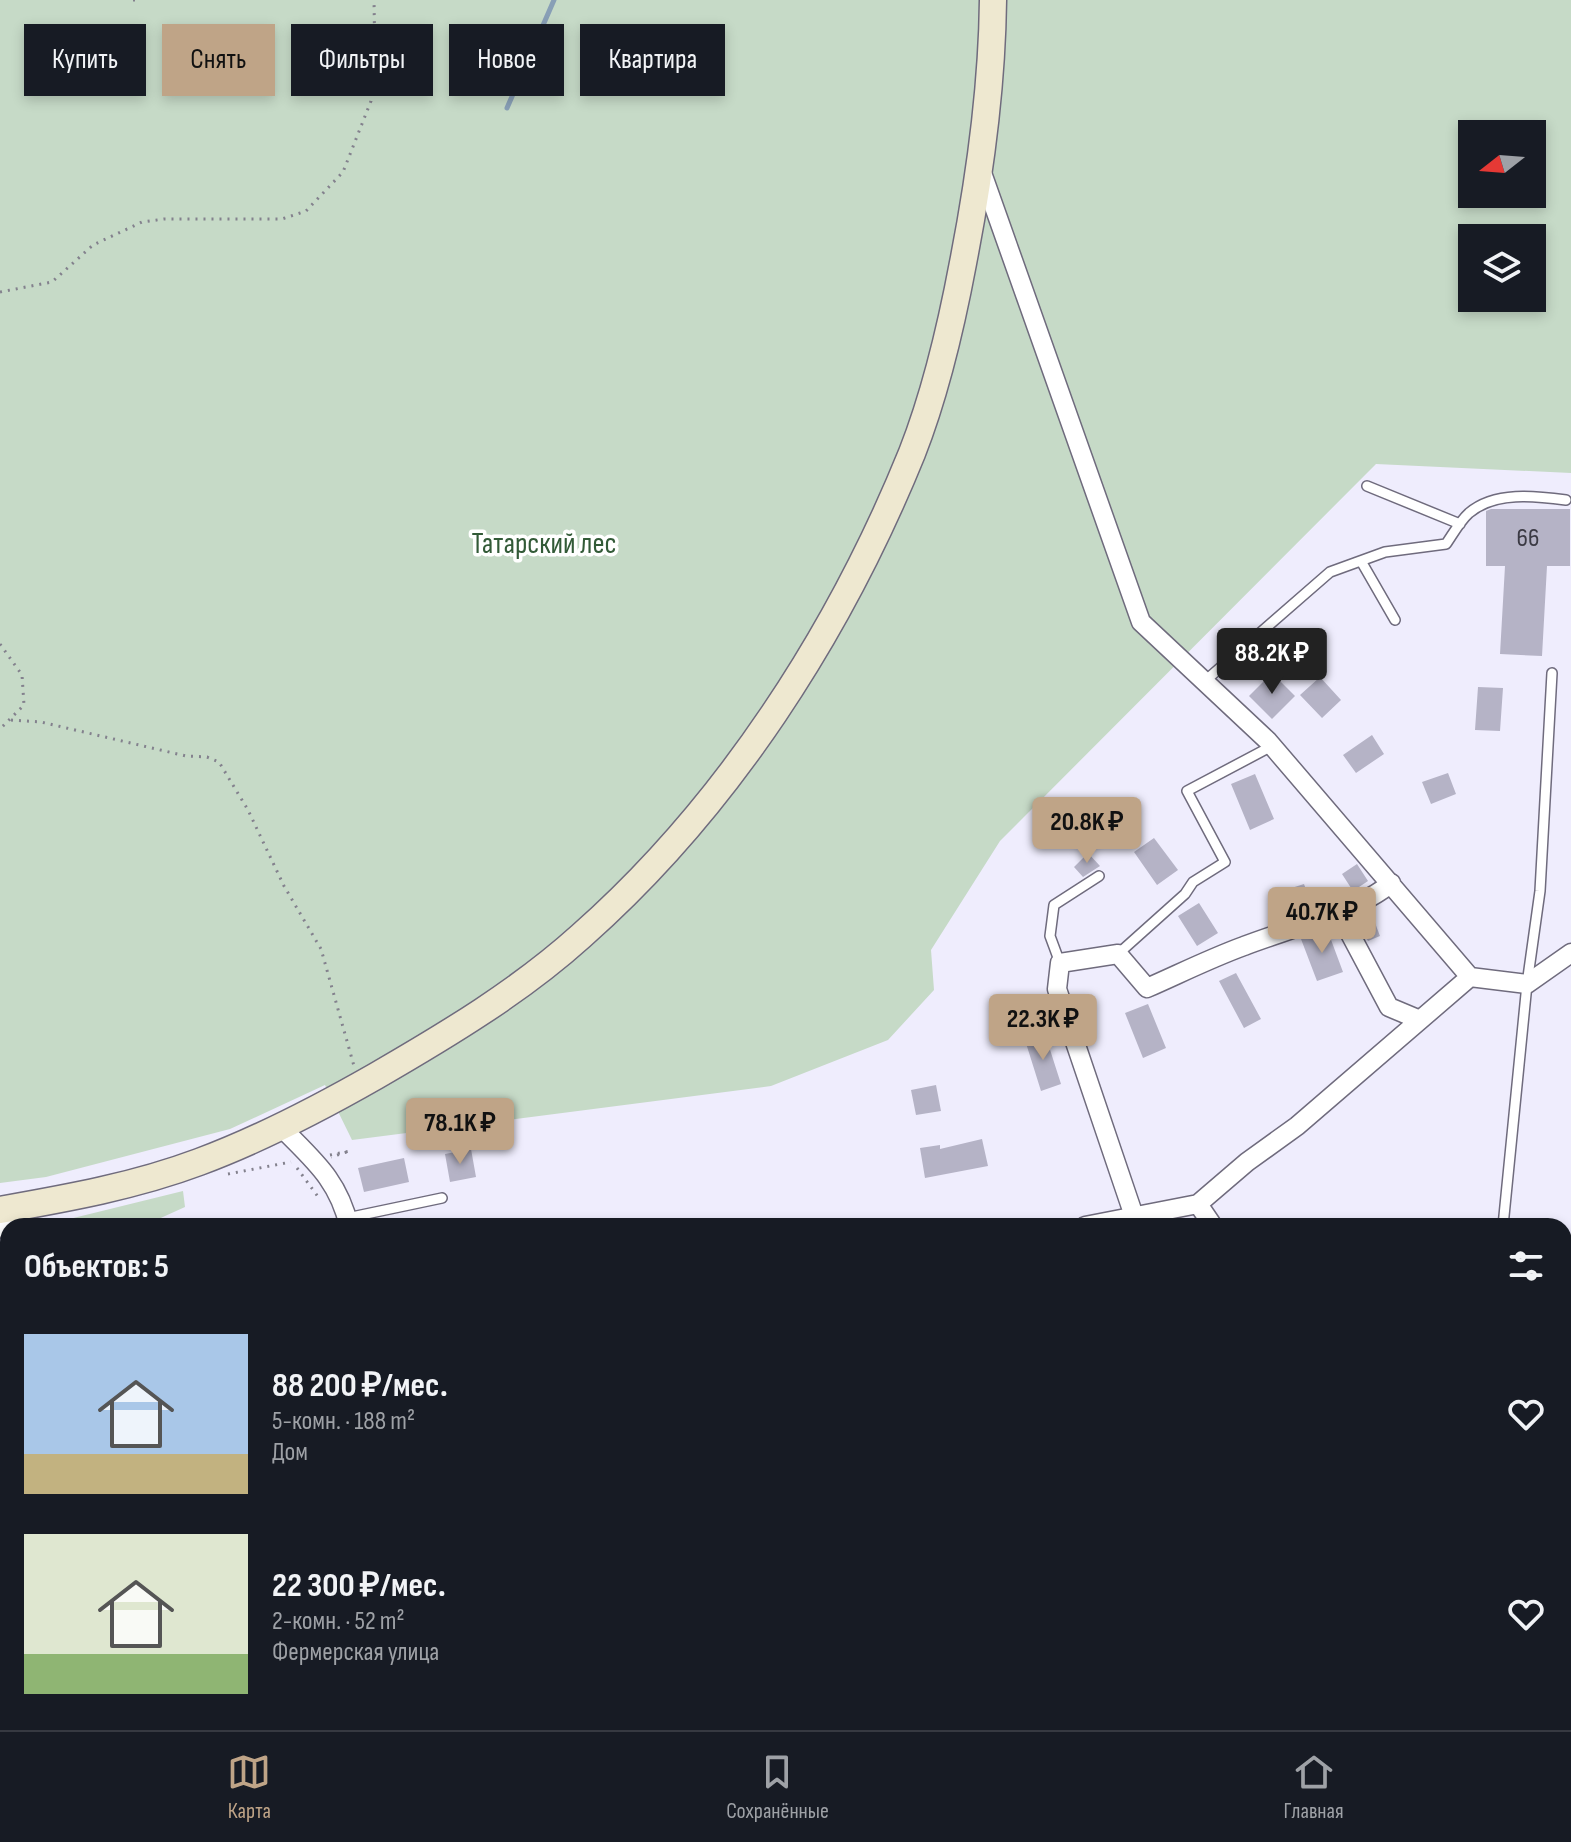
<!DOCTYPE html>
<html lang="ru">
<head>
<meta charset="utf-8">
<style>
	body { margin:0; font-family:"Sofia Sans Condensed",sans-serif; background:#20242c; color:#f1f3f6; height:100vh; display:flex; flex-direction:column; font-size:30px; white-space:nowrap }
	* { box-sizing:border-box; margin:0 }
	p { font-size:26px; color:#9ea1a6 }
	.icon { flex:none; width:44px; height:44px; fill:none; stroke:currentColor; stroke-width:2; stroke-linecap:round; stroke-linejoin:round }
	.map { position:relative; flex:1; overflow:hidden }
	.details { position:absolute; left:0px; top:1218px; width:1572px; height:512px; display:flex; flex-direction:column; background:#171b24; border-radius:24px 24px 0 0; box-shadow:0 4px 12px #0003 }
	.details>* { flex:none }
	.guide { position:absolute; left:24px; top:24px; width:800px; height:72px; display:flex; gap:16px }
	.needle { width:52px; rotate:253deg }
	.tools { position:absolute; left:1458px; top:120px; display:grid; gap:16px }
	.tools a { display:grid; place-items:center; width:88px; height:88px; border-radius:0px; background:#171b24; box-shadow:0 4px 12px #0003; font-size:40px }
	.price { position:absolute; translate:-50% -68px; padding:0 18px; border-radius:8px; background:#bfa487; color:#111; font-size:26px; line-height:52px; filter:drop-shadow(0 2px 4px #0008) }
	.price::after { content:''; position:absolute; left:50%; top:48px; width:24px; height:18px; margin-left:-12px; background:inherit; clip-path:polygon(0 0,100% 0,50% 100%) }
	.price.selected { background:#222; color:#fff }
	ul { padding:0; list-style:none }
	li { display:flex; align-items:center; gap:24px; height:200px; padding:0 24px }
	li span { display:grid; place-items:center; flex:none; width:224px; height:160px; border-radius:0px; color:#555 }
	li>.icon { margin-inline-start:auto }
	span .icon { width:96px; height:96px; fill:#fffc; stroke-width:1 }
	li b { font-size:34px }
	h2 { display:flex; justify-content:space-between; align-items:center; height:96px; padding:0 24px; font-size:34px }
	.chip { padding:0 28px; border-radius:0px; background:#171b24; box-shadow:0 4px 12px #0003; font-size:28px; line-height:72px }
	.chip.selected { background:#bfa487; color:#111 }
	.menu { display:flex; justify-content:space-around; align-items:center; height:112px; border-top:2px solid #363941; background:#171b24; font-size:22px; color:#9ea1a6 }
	.menu a { display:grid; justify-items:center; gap:4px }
	.menu .selected { color:#bfa487 }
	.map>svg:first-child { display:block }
	.industrial { fill:#f8dde0 }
	.green { fill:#c6dac7; fill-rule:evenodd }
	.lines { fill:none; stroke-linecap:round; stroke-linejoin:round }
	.stream { stroke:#889fb6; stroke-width:5 }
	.building { fill:#b5b3c6 }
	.lane-casing { stroke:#6f6b7d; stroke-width:12 }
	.street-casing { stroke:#6f6b7d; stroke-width:21 }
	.secondary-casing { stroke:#6f6b7d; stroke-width:29 }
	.path { stroke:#83818d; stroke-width:3; stroke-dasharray:2 6; stroke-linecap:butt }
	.lane { stroke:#fff; stroke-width:9 }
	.street { stroke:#fff; stroke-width:18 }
	.secondary { stroke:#eee8d0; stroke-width:26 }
	.labels { text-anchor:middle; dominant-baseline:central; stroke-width:7; stroke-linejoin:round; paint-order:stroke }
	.number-label { font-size:26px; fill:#3b3a44 }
	.park-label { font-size:30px; fill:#325a37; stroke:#fff }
</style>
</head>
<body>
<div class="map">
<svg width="1571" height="1730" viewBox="0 0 1571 1730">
	<rect width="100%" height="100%" fill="#efedfd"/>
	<!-- industrial -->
	<path class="industrial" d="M105,1722H192L193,1730H106Z"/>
	<!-- green -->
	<path class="green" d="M0,0H1571V473L1376,464L1000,841L931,950L934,990L888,1040L771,1086L352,1140L325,1085L230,1129L46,1177L0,1183ZM1472,134H1532V194H1472ZM1472,238H1532V298H1472Z
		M183,1191L185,1207L143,1226H41Z
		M1564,1361H1571V1730H1241L1240,1722H1564Z"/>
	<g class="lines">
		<!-- stream -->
		<path class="stream" d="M507,108L554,0"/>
	</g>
	<!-- building -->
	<path class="building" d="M1491,509H1570V566H1547L1542,656L1500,654L1505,566H1486V511Z
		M1272,673L1295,696L1272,719L1249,696Z
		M1320,677L1341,700L1322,718L1300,695Z
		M1478,687L1503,688L1500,731L1475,730Z
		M1372,735L1384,754L1356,773L1343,755Z
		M1448,773L1456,794L1431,804L1422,782Z
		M1255,774L1274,819L1250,830L1231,784Z
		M1154,838L1178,870L1157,885L1134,852Z
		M1088,853L1100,866L1083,877L1074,867Z
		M1357,864L1368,881L1353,891L1342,874Z
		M1304,884L1313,909L1288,917L1279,892Z
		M1199,903L1218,933L1197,946L1178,916Z
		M1372,915L1380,936L1368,941L1357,921Z
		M1327,929L1343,972L1317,981L1301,939Z
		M1236,973L1261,1019L1244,1028L1219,981Z
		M1148,1004L1166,1048L1143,1058L1125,1013Z
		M1045,1034L1061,1084L1041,1091L1025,1040Z
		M936,1085L941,1111L916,1115L911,1090Z
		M982,1139L988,1166L925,1178L920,1148L940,1145V1149Z
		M471,1149L476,1177L450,1182L445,1154Z
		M404,1158L409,1182L364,1192L358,1168Z"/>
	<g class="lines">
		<!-- lane casing -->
		<g class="lane-casing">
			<path id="lane" d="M1367,486L1460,524
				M1361,561L1395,620
				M1205,681L1330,572L1385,552L1446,544C1453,534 1460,521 1469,513C1495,491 1535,496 1566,500
				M1118,954L1185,894L1193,882L1225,862L1187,791L1272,746
				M1060,963L1050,936L1054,905L1099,876
				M347,1218L442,1198
				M1503,1226L1527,984L1540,891L1552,673
				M0,1319L8,1318
				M1564,1322L1571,1321
				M1564,1468H1571
				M1564,1661H1571
				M856,1722L857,1730"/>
		</g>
		<!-- street casing -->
		<g class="street-casing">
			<path id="street" d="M981,170L1141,622L1268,741L1470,977
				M1338,911L1389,1007L1420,1020
				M281,1127C313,1160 338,1179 349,1226
				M1198,1204L1213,1226
				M5,1209L8,1232
				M1134,1216L1057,989L1060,963L1118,954L1147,988C1179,974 1211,958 1244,946C1285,930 1359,911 1391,883
				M1085,1226L1198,1204L1247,1162L1297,1126L1470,977L1527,984L1571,953
				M0,1417L8,1416
				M0,1580L8,1579
				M82,1722L83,1730
				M1397,1722L1400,1730"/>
		</g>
		<!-- secondary casing -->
		<g class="secondary-casing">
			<path id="secondary" d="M0,1210C68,1198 135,1186 199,1162C261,1139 320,1108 376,1076C447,1035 520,991 581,936C727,807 839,633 912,453C936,392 951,327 963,263C980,176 992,89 993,0"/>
		</g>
		<!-- path -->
		<path class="path" d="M133,0H136
			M0,292L52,282L93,245L142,222L164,219H282L306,211L343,172L371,101L375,67L374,0
			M0,644L22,675L24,705L0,729
			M11,720L41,722L186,756L207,757L219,762L248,810L284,886L321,949L354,1066
			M330,1155L350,1151L331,1157
			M297,1168L319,1198
			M228,1174L291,1162"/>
		<!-- lane -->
		<use href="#lane" class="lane"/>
		<!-- street -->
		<use href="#street" class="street"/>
		<!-- secondary -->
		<use href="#secondary" class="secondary"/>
	</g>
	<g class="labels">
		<!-- number labels -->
		<g class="number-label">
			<text x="1528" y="538">66</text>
		</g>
		<!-- park labels -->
		<g class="park-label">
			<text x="544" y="544">Татарский лес</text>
		</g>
	</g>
</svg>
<div class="tools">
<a><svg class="needle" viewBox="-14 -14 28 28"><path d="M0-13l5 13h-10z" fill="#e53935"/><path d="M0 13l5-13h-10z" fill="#9ea1a6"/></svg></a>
<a><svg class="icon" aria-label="layers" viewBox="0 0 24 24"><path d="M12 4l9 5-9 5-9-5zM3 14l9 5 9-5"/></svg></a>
</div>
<b class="price selected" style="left:1272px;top:696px">88.2K ₽</b>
<b class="price" style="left:1087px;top:865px">20.8K ₽</b>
<b class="price" style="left:1322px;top:955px">40.7K ₽</b>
<b class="price" style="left:1043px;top:1062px">22.3K ₽</b>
<b class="price" style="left:460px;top:1166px">78.1K ₽</b>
<div class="guide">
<a class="chip">Купить</a>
<a class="chip selected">Снять</a>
<a class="chip">Фильтры</a>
<a class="chip">Новое</a>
<a class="chip">Квартира</a>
</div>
<section class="details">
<h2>Объектов: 5<svg class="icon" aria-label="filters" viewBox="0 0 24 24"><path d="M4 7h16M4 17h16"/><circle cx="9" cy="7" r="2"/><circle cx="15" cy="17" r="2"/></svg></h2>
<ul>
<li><span style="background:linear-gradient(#a9c7e8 75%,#c2b280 0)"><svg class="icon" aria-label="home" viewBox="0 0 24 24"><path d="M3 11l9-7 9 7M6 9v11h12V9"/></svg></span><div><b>88 200 ₽/мес.</b><p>5-комн. · 188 m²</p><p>Дом</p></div><svg class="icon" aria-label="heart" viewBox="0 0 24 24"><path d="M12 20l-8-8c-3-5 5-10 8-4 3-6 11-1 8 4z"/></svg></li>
<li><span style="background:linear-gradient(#dfe7d0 75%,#8fb573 0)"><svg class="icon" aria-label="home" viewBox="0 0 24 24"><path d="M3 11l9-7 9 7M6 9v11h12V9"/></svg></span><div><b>22 300 ₽/мес.</b><p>2-комн. · 52 m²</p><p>Фермерская улица</p></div><svg class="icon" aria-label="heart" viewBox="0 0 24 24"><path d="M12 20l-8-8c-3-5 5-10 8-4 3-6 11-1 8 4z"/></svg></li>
</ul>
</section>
</div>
<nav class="menu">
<a class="selected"><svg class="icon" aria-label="map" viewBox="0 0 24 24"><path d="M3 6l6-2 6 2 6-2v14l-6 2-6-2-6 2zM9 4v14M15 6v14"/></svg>Карта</a>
<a><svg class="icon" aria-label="saved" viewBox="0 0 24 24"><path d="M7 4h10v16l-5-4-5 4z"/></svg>Сохранённые</a>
<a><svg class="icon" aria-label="home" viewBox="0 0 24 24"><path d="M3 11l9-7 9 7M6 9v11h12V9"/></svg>Главная</a>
</nav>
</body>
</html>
